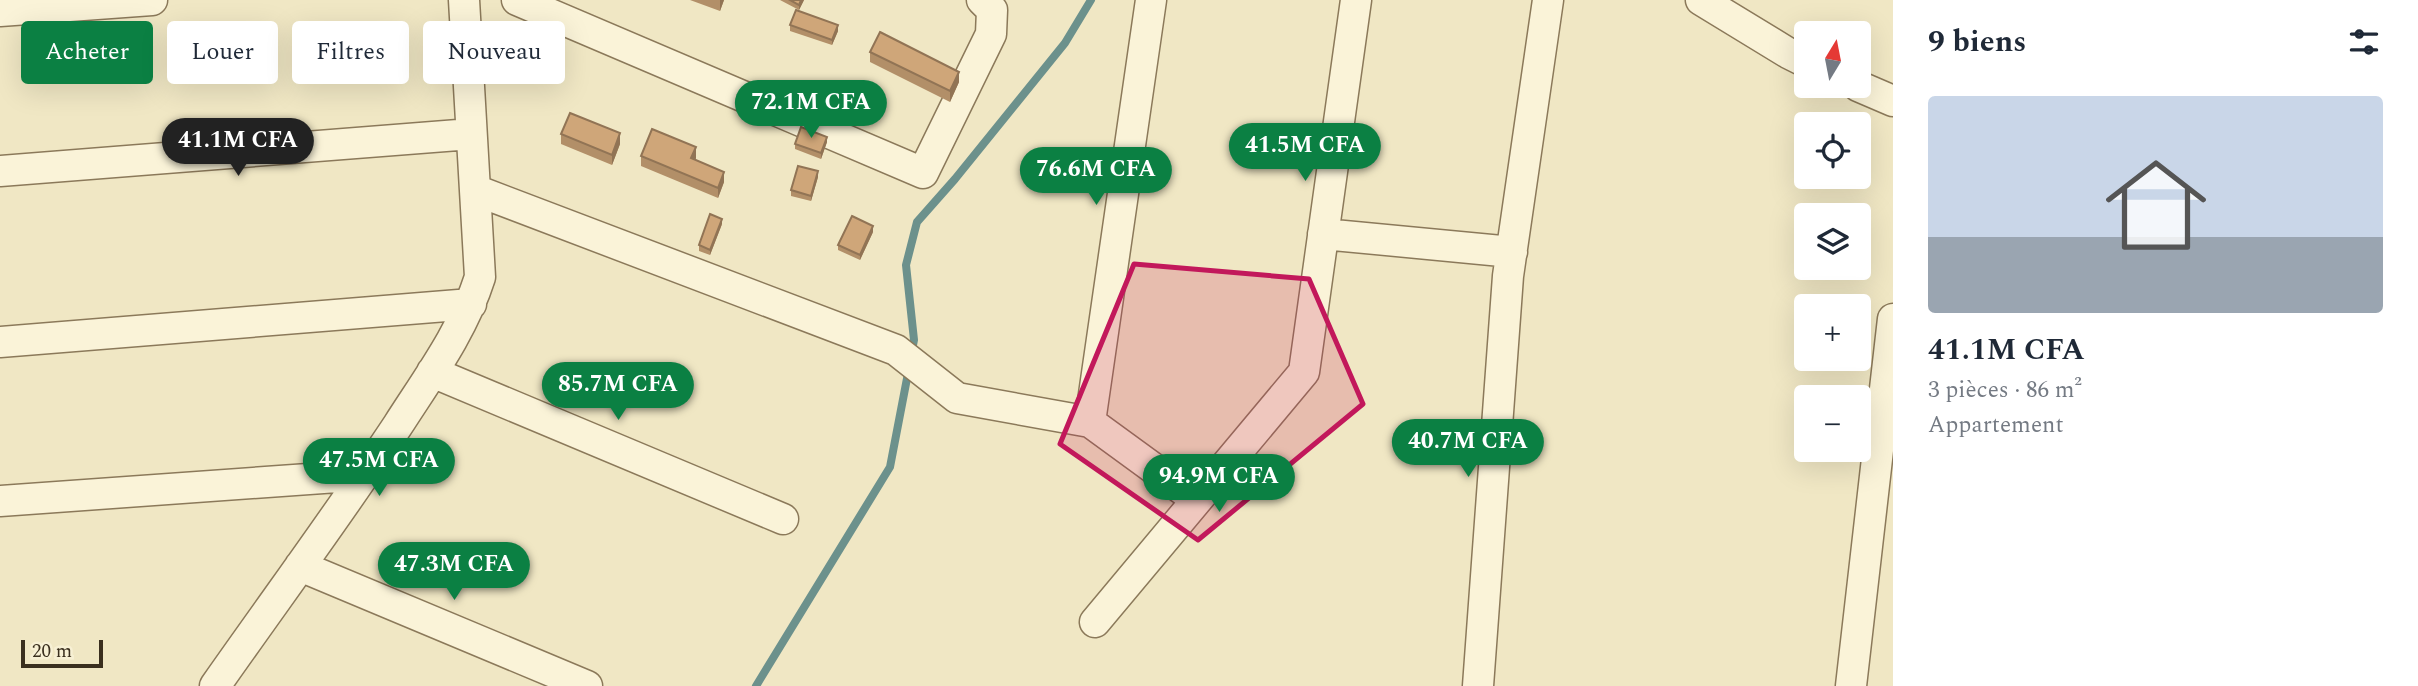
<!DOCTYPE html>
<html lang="fr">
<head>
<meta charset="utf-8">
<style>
	body { margin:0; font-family:Spectral,serif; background:#f6f6f7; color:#1f2937; height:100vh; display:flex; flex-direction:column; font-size:26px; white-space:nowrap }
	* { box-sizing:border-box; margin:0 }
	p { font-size:23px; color:#747a83 }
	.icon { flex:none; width:38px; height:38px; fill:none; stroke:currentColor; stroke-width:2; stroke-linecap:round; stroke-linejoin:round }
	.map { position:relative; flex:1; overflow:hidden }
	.sheet { display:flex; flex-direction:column; background:#fff; width:525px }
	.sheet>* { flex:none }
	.top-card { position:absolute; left:21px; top:21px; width:665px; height:63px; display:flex; gap:14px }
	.needle { width:46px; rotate:10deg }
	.controls { position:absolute; left:1794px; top:21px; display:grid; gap:14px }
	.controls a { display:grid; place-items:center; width:77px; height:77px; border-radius:7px; background:#fff; box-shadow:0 7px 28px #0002; font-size:35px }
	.scale { position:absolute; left:21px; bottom:18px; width:82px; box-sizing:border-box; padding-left:7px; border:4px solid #3a2f1e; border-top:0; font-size:19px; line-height:24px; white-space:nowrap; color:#3a2f1e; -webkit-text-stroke:5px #f7f0d4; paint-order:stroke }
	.price { position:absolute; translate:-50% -60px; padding:0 16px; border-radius:24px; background:#0b8043; color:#fff; font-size:23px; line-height:46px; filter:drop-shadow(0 2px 4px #0008) }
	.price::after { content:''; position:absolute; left:50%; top:42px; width:21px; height:16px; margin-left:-10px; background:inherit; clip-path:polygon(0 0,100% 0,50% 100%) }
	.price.current { background:#222; color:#fff }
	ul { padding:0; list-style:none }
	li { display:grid; align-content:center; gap:14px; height:371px; padding:0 35px }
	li+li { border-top:2px solid #e0e1e3 }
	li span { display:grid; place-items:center; height:217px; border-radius:7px; color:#555 }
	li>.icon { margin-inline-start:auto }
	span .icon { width:126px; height:126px; fill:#fffc; stroke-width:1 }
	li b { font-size:30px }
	h2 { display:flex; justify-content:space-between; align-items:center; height:84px; padding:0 35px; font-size:30px }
	.chip { padding:0 24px; border-radius:7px; background:#fff; box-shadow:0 7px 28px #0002; font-size:24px; line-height:63px }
	.chip.current { background:#0b8043; color:#fff }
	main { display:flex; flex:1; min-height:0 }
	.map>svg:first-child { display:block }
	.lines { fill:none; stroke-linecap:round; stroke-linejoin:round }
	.stream { stroke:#6c918c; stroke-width:8 }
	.minor-casing { stroke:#8b795a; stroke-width:33 }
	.minor { stroke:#faf3d8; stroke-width:30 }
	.wall { fill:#b28f68 }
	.shaded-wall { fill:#917455 }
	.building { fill:#cfa679; stroke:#917455; stroke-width:2 }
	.marked { fill:#c2185b; fill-opacity:0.2; stroke:#c2185b; stroke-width:5; stroke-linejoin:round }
</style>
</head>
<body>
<main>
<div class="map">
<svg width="1893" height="686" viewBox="0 0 1893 686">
	<rect width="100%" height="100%" fill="#f0e7c4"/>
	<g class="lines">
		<!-- stream -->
		<path class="stream" d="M911,355L914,340L906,265L917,222L955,179L1065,43L1091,0
			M756,686L890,467L909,368"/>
		<!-- minor casing -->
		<g class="minor-casing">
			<path id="minor" d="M517,0L923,173L991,34L992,10L982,0
				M1701,0L1788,53L1806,62
				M0,11L152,0
				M1858,86L1893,101
				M0,171L471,134
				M475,190L896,350L957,398L1090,422L1197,500
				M1323,234L1512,252
				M0,342L471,304
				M432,372L783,519
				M1090,422L1151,0
				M0,501L365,475
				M300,566L587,686
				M1095,622L1304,372L1356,0
				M215,686C276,599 339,514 398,425C428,378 463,331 480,277L464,0
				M1478,686L1508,276L1548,0
				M1851,686L1893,319"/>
		</g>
		<!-- minor -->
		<use href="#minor" class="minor"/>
	</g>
	<!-- wall -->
	<path class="wall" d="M690,0H724L720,11Z
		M780,0H804L799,10Z
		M790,25L838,31L832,45L790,31Z
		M870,52L959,82L950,102L870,62Z
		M561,134L620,144L612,165L561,144Z
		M827,142L821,159L795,149V144Z
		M641,156L696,158L695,160L724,182L718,198L641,166Z
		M818,177L811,201L791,196V190Z
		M722,224L710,255L699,251V245Z
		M873,232L860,260L838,250V245Z"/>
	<!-- shaded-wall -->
	<path class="shaded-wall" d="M720,0H724L720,11Z
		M801,0H804L799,10V5Z
		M838,25V31L832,45V40Z
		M959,72V82L950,102V91Z
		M620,133V144L612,165V155Z
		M827,137V142L821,159V153Z
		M696,147V158L691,169V158Z
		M818,171V177L811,201V196Z
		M724,172V182L718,198V188Z
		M722,219V224L710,255V250Z
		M873,226V232L860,260V255Z"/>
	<!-- building -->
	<path class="building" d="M790,0H801L799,5Z
		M796,10L838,25L832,40L790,25Z
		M880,32L959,72L950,91L870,52Z
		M570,113L620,133L612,155L561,134Z
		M801,127L827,137L821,153L795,144Z
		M652,129L696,147L691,158L724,172L718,188L641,156Z
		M798,166L818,171L811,196L791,190Z
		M710,214L722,219L710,250L699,245Z
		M852,216L873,226L860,255L838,245Z"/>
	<!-- marked area -->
	<path class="marked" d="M1134,264L1309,279L1363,404L1198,540L1060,444Z"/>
</svg>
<div class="controls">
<a><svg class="needle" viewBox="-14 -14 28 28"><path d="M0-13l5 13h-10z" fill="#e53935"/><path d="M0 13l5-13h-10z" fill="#747a83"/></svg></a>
<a><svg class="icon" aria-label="locate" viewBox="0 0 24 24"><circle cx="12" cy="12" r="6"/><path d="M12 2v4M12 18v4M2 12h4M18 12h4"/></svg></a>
<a><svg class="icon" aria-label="layers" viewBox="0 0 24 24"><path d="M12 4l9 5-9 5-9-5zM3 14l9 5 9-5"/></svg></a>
<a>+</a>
<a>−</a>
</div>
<div class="scale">20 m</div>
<b class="price" style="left:811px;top:140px">72.1M CFA</b>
<b class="price current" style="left:238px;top:178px">41.1M CFA</b>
<b class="price" style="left:1305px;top:183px">41.5M CFA</b>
<b class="price" style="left:1096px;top:207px">76.6M CFA</b>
<b class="price" style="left:618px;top:422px">85.7M CFA</b>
<b class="price" style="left:1468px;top:479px">40.7M CFA</b>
<b class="price" style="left:379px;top:498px">47.5M CFA</b>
<b class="price" style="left:1219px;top:514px">94.9M CFA</b>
<b class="price" style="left:454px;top:602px">47.3M CFA</b>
<div class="top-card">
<a class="chip current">Acheter</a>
<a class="chip">Louer</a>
<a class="chip">Filtres</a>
<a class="chip">Nouveau</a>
</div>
</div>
<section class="sheet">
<h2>9 biens<svg class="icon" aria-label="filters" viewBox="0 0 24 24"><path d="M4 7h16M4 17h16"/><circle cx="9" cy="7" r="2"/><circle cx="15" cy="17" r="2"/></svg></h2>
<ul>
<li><span style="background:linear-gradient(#c9d6e8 65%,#9aa5b1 0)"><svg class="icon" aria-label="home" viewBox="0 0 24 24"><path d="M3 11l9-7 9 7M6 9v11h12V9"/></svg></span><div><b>41.1M CFA</b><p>3 pièces · 86 m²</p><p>Appartement</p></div></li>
</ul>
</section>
</main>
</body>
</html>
